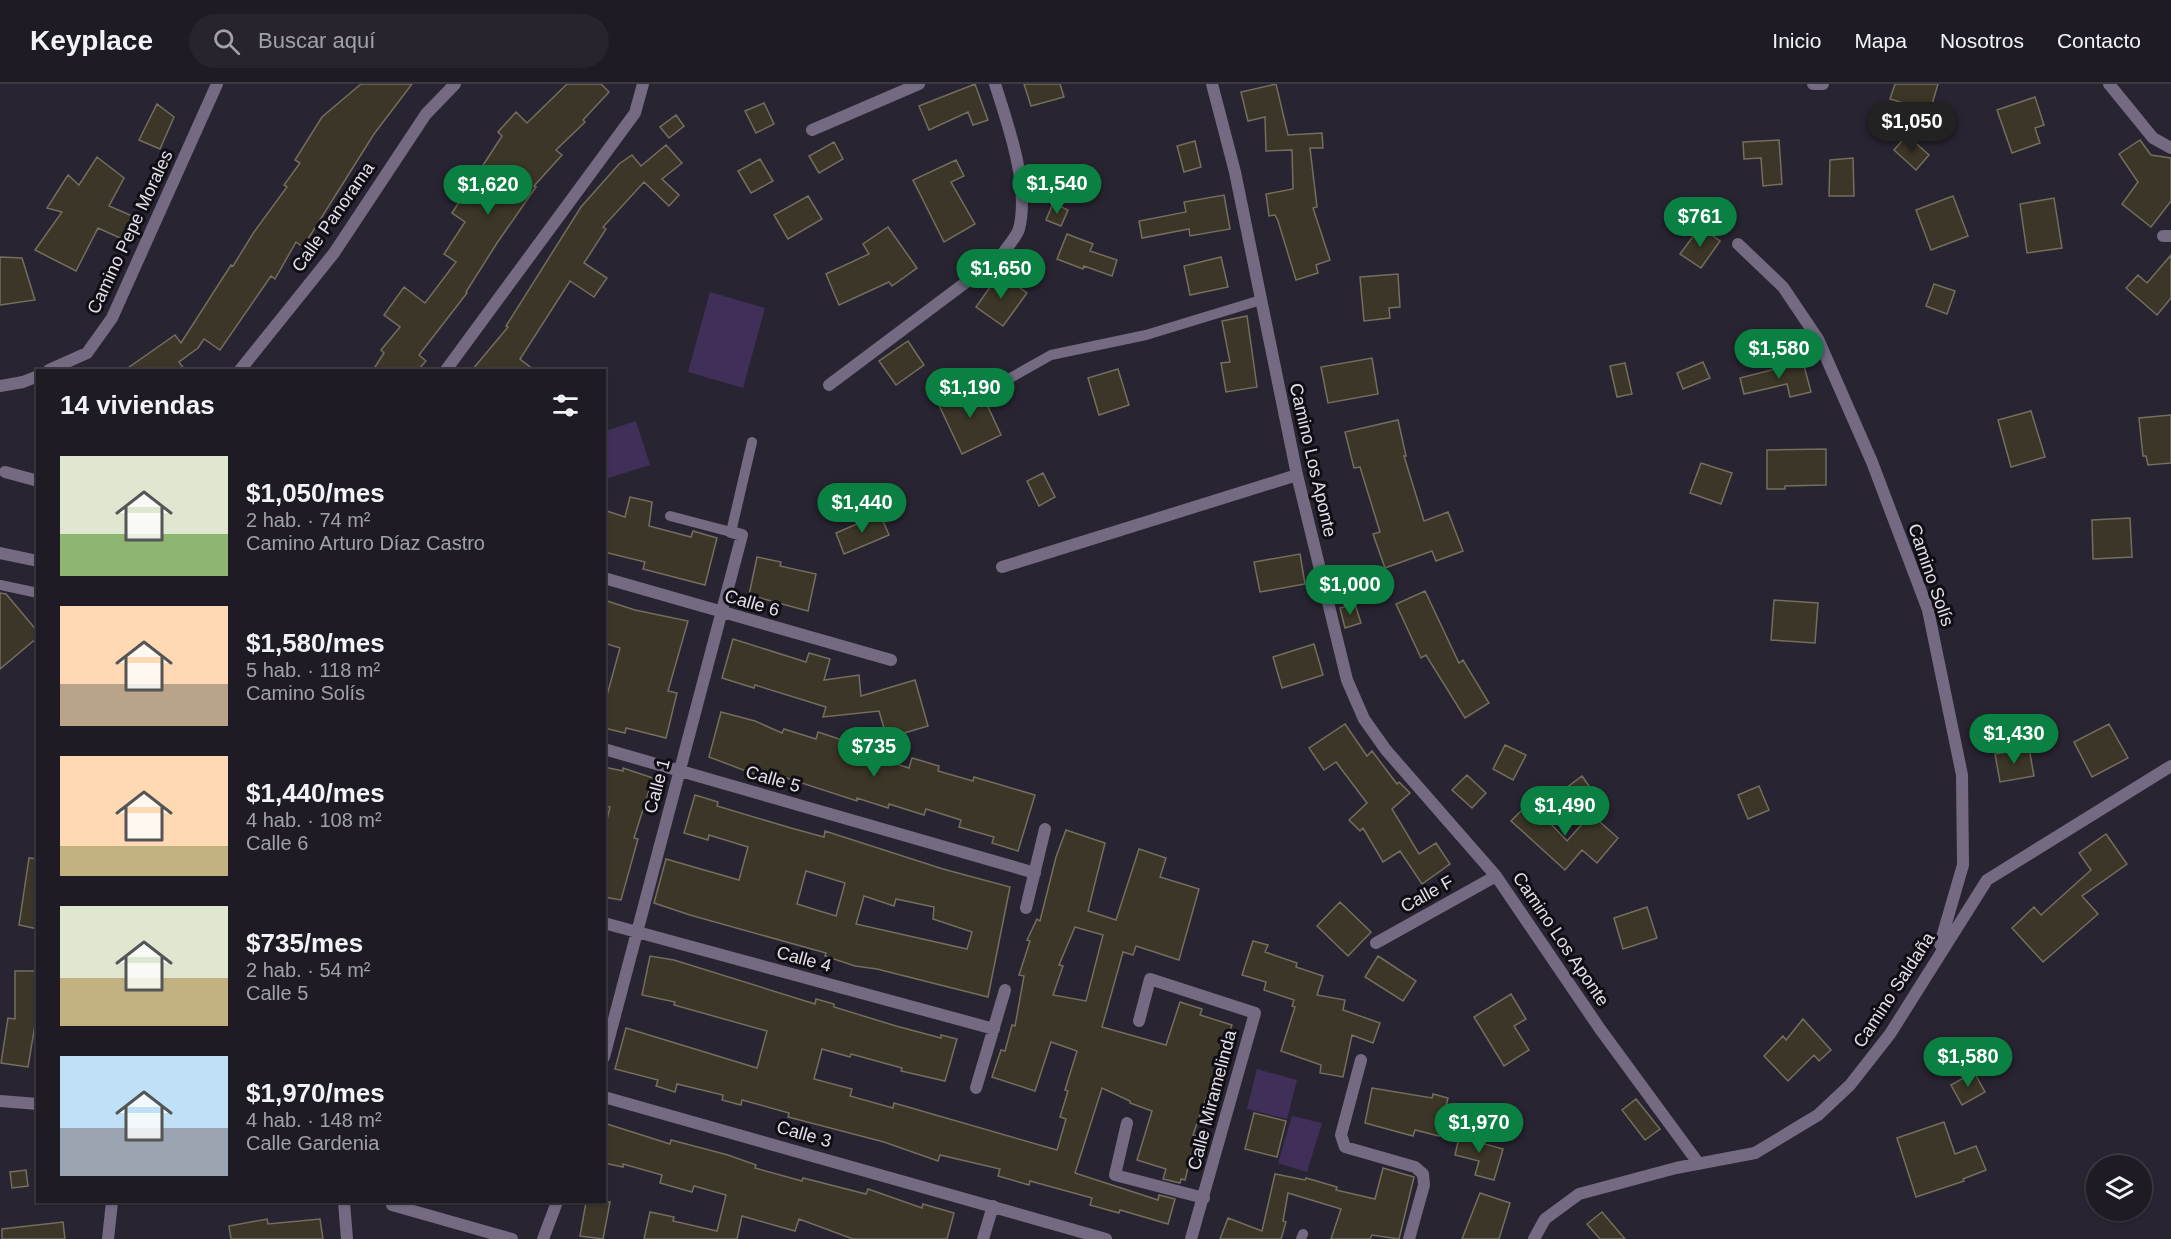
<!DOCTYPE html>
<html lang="es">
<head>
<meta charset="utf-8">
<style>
	body { margin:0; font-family:Arial,sans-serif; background:#27242d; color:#f1f3f6; height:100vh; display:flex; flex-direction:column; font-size:22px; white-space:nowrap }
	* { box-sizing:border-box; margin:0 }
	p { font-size:20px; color:#a1a1a7 }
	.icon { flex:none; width:33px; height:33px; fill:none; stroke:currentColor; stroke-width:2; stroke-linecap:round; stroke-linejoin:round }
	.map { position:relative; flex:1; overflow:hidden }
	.details { position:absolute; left:36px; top:285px; width:570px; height:834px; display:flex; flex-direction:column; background:#1f1b25; border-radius:0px; box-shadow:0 2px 4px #0004,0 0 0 2px #3c3942 }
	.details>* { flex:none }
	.buttons { position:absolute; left:2086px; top:1071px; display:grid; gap:12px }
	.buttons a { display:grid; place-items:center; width:66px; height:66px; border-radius:50%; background:#1f1b25; box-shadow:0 2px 4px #0004,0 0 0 2px #3c3942; font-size:30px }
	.price { position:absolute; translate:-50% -51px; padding:0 14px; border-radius:21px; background:#0b8043; color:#fff; font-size:20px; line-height:39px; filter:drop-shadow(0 2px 3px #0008) }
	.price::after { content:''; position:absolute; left:50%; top:36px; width:18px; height:14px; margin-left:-9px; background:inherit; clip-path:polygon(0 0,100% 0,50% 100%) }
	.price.current { background:#222; color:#fff }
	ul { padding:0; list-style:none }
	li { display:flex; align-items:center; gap:18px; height:150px; padding:0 24px }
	li span { display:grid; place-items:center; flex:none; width:168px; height:120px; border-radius:0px; color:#555 }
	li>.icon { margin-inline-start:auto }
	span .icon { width:72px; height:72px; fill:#fffc; stroke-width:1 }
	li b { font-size:26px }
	h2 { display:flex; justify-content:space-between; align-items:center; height:72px; padding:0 24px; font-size:26px }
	header { display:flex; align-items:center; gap:36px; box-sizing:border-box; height:84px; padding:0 30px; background:#1f1b25; border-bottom:2px solid #3c3942 }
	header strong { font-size:28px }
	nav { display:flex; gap:33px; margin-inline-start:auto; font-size:21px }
	.search { width:420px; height:54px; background:#27242d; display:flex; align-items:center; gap:15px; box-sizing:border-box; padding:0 21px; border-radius:33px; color:#a1a1a7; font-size:22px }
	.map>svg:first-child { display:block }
	.green { fill:#402f58 }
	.building { fill:#3b3627; stroke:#736e5e; stroke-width:1.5; fill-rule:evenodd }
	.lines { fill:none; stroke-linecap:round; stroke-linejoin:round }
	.lane { stroke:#746b83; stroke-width:10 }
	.street { stroke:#746b83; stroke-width:12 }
	.labels { text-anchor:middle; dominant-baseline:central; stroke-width:6; stroke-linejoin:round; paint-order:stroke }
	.street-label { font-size:18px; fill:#e3e0e9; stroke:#100e14 }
</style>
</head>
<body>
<header>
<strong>Keyplace</strong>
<div class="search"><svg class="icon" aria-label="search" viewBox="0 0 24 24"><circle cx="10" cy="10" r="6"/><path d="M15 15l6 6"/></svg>Buscar aquí</div>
<nav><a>Inicio</a><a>Mapa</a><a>Nosotros</a><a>Contacto</a></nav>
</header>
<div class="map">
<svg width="2171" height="1155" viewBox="0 0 2171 1155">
	<rect width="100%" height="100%" fill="#292431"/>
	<!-- green -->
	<path class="green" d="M710,208L765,224L743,304L688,288Z
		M636,337L650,381L605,395V347Z
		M1257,985L1297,996L1287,1035L1247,1025Z
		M1292,1032L1322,1039L1307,1088L1278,1079Z"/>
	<!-- building -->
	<path class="building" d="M361,0H412L374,50L303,163L296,158L275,195L271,192L220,266L204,255L198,264L179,278L185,286H125L175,251L181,259L231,181L233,182L254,148L287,103L284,101L300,79L295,76L322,33Z
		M567,0H601L609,8L583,36L585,38L556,66L562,71L534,102L536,103L497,159L466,208L467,209L419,271L426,277L418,286H373L384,269L381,266L400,243L384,231L404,203L425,219L456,178L444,170L465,138L452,129L502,52L498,48L516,28L527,39Z
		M975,0L988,36L973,41L968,28L929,46L919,22Z
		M1024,0H1060L1064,13L1031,22Z
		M1276,0L1288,51L1322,49L1323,64H1310L1317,123L1313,124L1330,176L1316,181L1318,189L1296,196L1278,137L1275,131L1269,132L1266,110L1293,105L1292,66L1266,67L1265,33L1248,37L1241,8Z
		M1895,0H1938L1930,27L1890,15Z
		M2035,13L2044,41L2035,44L2040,59L2012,69L1997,26Z
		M764,19L774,40L756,49L745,27Z
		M157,20L174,33L160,65L139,56Z
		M676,31L684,42L669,54L660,43Z
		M1907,51L1929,71L1916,86L1894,66Z
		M1779,56L1782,100L1763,102L1761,74L1744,75L1743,58Z
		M2140,56L2151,71L2171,74V117L2151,143L2122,120L2138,98L2119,70Z
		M1195,57L1201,83L1184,88L1177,62Z
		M834,58L843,75L819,89L809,72Z
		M666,61L682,79L662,95L679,111L669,122L644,98L603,143L606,145L584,179L607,194L594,213L570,197L520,275L534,286H472L508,243L506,242L581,123L619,80L632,71L641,82Z
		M97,73L124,94L109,122L139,135L129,158L98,144L76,187L35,166L62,128L47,124L68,91L79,101Z
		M1853,74L1854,112H1829L1830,76Z
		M760,75L773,97L751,109L738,87Z
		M956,76L964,92L951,98L975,140L944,158L913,96Z
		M1224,111L1230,145L1190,152L1189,145L1142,154L1139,137L1186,128L1184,118Z
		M808,112L822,135L788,155L774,131Z
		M1953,112L1968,152L1931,166L1916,126Z
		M2054,114L2062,164L2027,169L2020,120Z
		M1053,119L1068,126L1061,142L1046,136Z
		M888,143L917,184L892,202L889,198L839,221L826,190L869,170L863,160Z
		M1700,143L1720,157L1701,184L1680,170Z
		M1067,150L1093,160L1090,167L1117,176L1112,192L1084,182L1083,185L1057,175Z
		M2171,171V214L2157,231L2126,204L2138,191L2147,199Z
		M0,173L22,174L35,216L0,221Z
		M1221,173L1228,203L1190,211L1184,182Z
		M1000,189L1027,209L1003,242L976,223Z
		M1398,190L1400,223L1389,224L1390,234L1364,237L1360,193Z
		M1934,200L1955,207L1947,230L1926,222Z
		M1247,232L1257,303L1226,308L1221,279L1230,278L1222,237Z
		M908,257L924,281L896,301L879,277Z
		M1372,274L1378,310L1328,319L1321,283Z
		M1703,278L1710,294L1683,305L1677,289Z
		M1803,278L1811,308L1790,313L1787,300L1744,310L1740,294Z
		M1625,279L1632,310L1617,313L1610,282Z
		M1118,285L1129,321L1099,331L1088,294Z
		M978,301L1001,351L962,370L938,319Z
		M2031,327L2045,373L2011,383L1998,336Z
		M2171,331V379L2148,381L2146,372H2143L2139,334Z
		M1398,336L1406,372H1404L1424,437L1448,428L1463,467L1436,477L1432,467L1385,484L1373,450L1380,448L1360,383L1354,384L1345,348Z
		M1826,365V401L1785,402V405H1767V366Z
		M1701,379L1732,389L1721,420L1690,409Z
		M1043,389L1055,413L1039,422L1027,397Z
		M630,413L652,418L649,442L691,453L693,447L717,454L705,501L643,485L645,478L604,468V426L625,433Z
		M880,430L889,451L844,470L836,449Z
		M2130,434L2132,473L2093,475L2092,436Z
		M1300,470L1305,500L1260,508L1254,478Z
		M757,473L781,478L780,482L816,490L808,527L749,511Z
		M1425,507L1459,579L1463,576L1489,619L1465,634L1426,571L1421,574L1396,520Z
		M0,509L6,510L38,548V553L0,585Z
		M604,516L635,526L688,537L668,607L677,609L666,654L626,644L625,649L604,644V622L620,564L604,559Z
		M1774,516L1818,519L1815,559L1771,556Z
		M1355,520L1361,539L1345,544L1340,524Z
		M733,555L806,578L809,569L830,575L824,596L859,591L861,612L915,596L928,642L887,654L879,627L823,633L826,623L755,601L754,604L722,594Z
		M1314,560L1323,591L1282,604L1273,573Z
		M721,628L755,637L782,649L784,645L816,655L818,648L860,662L850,665L909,684L912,674L939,682L938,687L973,697L974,693L1035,711L1018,767L992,759L994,753L959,743L961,736L926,725L924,731L889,720L888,724L857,714V717L756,684L754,690L709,673Z
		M1345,640L1367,672L1372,667L1397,700L1399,698L1410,709L1392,725L1419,770L1436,759L1450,780L1422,800L1400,767L1383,778L1363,744L1360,747L1349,736L1367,719L1336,678L1324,686L1309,664Z
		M2109,640L2128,674L2092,693L2074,658Z
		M1505,661L1526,671L1513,696L1493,685Z
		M2029,664L2034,692L2000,698L1995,670Z
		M604,683L623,687V684L653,694L634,754L638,755L621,816L604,813V748L610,723L604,722Z
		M1467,691L1486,709L1472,724L1452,706Z
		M1582,692L1594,709L1578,721L1566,704Z
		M1759,702L1769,726L1748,735L1738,711Z
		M695,711L718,718L717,722L791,744L824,753L825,747L943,785L1010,803L988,913L877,885L855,882L825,872L826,869L690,831L654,819L666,775L739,796L748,763L709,751L708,756L684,749ZM806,787L845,799L836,832L797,820ZM864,812L894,822L896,815L934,823L933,835L972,848L967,865L856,840Z
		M1530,718L1567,757L1591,730L1618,754L1597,779L1582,766L1565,786L1511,737Z
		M1066,746L1105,759L1088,827L1116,836L1139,765L1166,774L1160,793L1199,805L1179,876L1136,862L1133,871L1123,868L1102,943L1166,961L1180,918L1202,925L1200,931L1232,941L1193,1051L1196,1052L1185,1096L1181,1095L1180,1099L1163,1095L1166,1085L1137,1076L1152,1027L1130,1019V1017L1102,1004L1075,1089L1158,1116L1159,1111L1175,1115L1168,1140L1120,1126L1119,1129L1090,1121L1092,1114L1030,1097L1029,1101L998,1092L1000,1085L940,1071L938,1077L884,1058L788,1033L789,1029L742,1016L741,1021L722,1016L723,1011L677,1000L675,1008L656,1002L658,996L615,985L626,944L757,984L767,947L674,921L675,918L642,911L650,872L674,876L815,920L816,915L834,920V923L896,942L941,954V951L957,955L945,997L901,987L902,984L851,970L850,973L822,965L814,995L852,1005L850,1012L893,1024L894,1019L1057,1066L1066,1035L1060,1033L1068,1007L1065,1006L1077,967L1051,958L1035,1007L992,993L1001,966L1005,967L1012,941L1015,942L1024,892L1019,891L1030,857L1027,856L1037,835L1040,837L1056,773ZM1075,843L1103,851L1086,917L1053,911L1063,882L1059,881Z
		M2106,750L2127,780L2082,812L2098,830L2043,878L2012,844L2034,823L2041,831L2091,786L2079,769Z
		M29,774L38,775V845L19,841Z
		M1340,818L1371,848L1348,872L1317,842Z
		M1647,823L1657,854L1623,865L1614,834Z
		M1253,857L1268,861L1265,868L1297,879L1296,883L1323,892L1317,911L1345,916L1343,926L1380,939L1373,959L1352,951L1343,993L1320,989L1321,981L1281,967L1295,923L1292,922L1294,916L1264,906L1266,898L1242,891Z
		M1378,872L1416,897L1403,917L1365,893Z
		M15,887H38V923L28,983L1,979L8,934L15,935Z
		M1511,910L1526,935L1514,942L1529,966L1504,982L1474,933Z
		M1803,935L1831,966L1819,977L1814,971L1788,997L1764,972L1783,952L1786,956Z
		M1974,988L1985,1008L1962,1021L1951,1001Z
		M1372,1004L1432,1014L1433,1010L1448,1014L1439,1052L1415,1046L1413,1052L1365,1039Z
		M1636,1015L1660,1045L1645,1056L1622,1026Z
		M1254,1029L1286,1037L1277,1073L1245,1065Z
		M1944,1038L1955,1070L1976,1062L1986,1086L1963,1095L1964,1097L1916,1113L1897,1054Z
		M604,1039L670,1060L671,1056L728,1071L756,1081L755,1084L802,1097L803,1094L866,1110L868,1105L922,1124L923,1120L954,1129L947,1155H853L799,1135L795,1147L742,1132L737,1155H644L650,1128L674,1133L673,1137L717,1147L726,1111L694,1102L692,1108L660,1099L662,1091L623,1080V1083L604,1079Z
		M1461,1045L1476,1049L1474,1057L1503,1065L1494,1096L1475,1091L1479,1077L1455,1071Z
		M1383,1084L1414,1093L1399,1155L1372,1151L1370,1155H1331L1341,1125L1288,1109L1283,1137L1286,1138L1281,1155H1220L1228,1134L1262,1147L1275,1090L1305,1096L1306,1094L1337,1103L1336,1106L1375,1115Z
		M26,1086L28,1102L12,1104L10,1088Z
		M1480,1109L1510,1119L1499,1155H1462Z
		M586,1118H610L603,1155L580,1152Z
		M1602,1128L1625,1155H1600L1587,1140Z
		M267,1135L268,1140L320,1135L323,1155H231L229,1142Z
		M63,1138L65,1155H2V1145Z"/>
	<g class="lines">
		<!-- lane -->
		<path class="lane" d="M998,301L1051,271L1146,251L1261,216
			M670,432L731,448L752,358
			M0,501L38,509
			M1301,1155L1303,1150"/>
		<!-- street -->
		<path class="street" d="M1212,0L1235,88L1297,391L1347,596L1364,635L1386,666L1496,792L1600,945L1699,1080
			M1813,0H1823
			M2109,0L2153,54L2171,64
			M812,46L919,0
			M2163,152H2171
			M1738,160L1783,203L1818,255L1872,378L1928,526L1962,691L1963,781L1940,860
			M49,286L87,269L112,234L217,0
			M240,286L334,169L426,30L455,0
			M446,286L635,29L643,0
			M829,301L1001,172C1006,164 1016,154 1019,145C1030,102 1008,41 995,0
			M0,302L23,298L38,292
			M5,388L38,397
			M0,469L38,477
			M1002,483L1297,391
			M604,494L891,576
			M604,665L1035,789
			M1026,824L1045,745
			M604,839L994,945
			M1376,859L1496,792
			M1139,937L1150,895L1255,929L1191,1155
			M604,973L742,451L731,448
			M1361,976L1341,1051L1345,1063L1415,1083L1423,1090L1424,1101L1409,1155
			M976,1004L1005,906
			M604,1013L1106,1155
			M0,1017L38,1020
			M1127,1039L1115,1091L1204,1114
			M344,1118L347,1155
			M392,1121L512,1155
			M108,1155L112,1118
			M543,1155L557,1118
			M983,1155L993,1122
			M1534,1155L1545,1135L1579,1110L1676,1084L1755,1069L1818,1031L1850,1001L1890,950L1987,796L2171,682"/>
	</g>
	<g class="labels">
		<!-- street labels -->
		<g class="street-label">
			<text transform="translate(333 133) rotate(-55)">Calle Panorama</text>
			<text transform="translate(130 148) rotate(-65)">Camino Pepe Morales</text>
			<text transform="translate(1313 376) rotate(77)">Camino Los Aponte</text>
			<text transform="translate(1931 491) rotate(71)">Camino Solís</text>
			<text transform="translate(752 519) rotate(16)">Calle 6</text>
			<text transform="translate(773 695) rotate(16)">Calle 5</text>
			<text transform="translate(657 702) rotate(-75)">Calle 1</text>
			<text transform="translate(1427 810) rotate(-29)">Calle F</text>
			<text transform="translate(1561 855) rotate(56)">Camino Los Aponte</text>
			<text transform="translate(804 875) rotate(15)">Calle 4</text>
			<text transform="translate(1894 906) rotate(-57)">Camino Saldaña</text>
			<text transform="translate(1212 1016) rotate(-75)">Calle Miramelinda</text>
			<text transform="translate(804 1050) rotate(16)">Calle 3</text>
		</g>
	</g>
</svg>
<div class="buttons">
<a><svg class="icon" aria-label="layers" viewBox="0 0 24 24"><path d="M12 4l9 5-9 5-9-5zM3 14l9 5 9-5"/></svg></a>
</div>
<b class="price current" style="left:1912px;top:69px">$1,050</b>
<b class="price" style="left:1057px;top:131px">$1,540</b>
<b class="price" style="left:488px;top:132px">$1,620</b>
<b class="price" style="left:1700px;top:164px">$761</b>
<b class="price" style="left:1001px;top:216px">$1,650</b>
<b class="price" style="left:1779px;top:296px">$1,580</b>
<b class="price" style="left:970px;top:335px">$1,190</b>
<b class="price" style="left:862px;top:450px">$1,440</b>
<b class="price" style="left:1350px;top:532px">$1,000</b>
<b class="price" style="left:2014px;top:681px">$1,430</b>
<b class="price" style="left:874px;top:694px">$735</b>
<b class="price" style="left:1565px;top:753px">$1,490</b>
<b class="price" style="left:1968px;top:1004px">$1,580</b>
<b class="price" style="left:1479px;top:1070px">$1,970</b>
<section class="details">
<h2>14 viviendas<svg class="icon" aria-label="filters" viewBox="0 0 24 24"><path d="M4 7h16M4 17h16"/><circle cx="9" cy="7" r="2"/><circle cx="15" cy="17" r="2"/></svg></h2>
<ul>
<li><span style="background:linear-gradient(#dfe7d0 65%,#8fb573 0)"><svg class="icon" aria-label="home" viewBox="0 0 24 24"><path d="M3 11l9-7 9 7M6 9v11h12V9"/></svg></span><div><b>$1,050/mes</b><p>2 hab. · 74 m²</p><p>Camino Arturo Díaz Castro</p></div></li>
<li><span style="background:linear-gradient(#ffd9b3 65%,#b9a48a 0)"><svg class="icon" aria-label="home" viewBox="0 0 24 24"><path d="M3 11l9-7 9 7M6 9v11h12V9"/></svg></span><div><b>$1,580/mes</b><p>5 hab. · 118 m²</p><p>Camino Solís</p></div></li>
<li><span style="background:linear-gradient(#ffd9b3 75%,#c2b280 0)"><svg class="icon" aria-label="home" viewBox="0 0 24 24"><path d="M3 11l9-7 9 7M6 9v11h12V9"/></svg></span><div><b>$1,440/mes</b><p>4 hab. · 108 m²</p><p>Calle 6</p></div></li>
<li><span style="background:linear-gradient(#dfe7d0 60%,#c2b280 0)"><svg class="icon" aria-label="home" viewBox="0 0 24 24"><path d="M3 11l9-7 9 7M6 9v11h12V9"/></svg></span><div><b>$735/mes</b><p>2 hab. · 54 m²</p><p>Calle 5</p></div></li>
<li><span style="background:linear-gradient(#bfe0f5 60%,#9aa5b1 0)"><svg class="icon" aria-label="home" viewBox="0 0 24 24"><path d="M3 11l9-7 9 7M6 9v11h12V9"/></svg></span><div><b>$1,970/mes</b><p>4 hab. · 148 m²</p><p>Calle Gardenia</p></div></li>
</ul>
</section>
</div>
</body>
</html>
